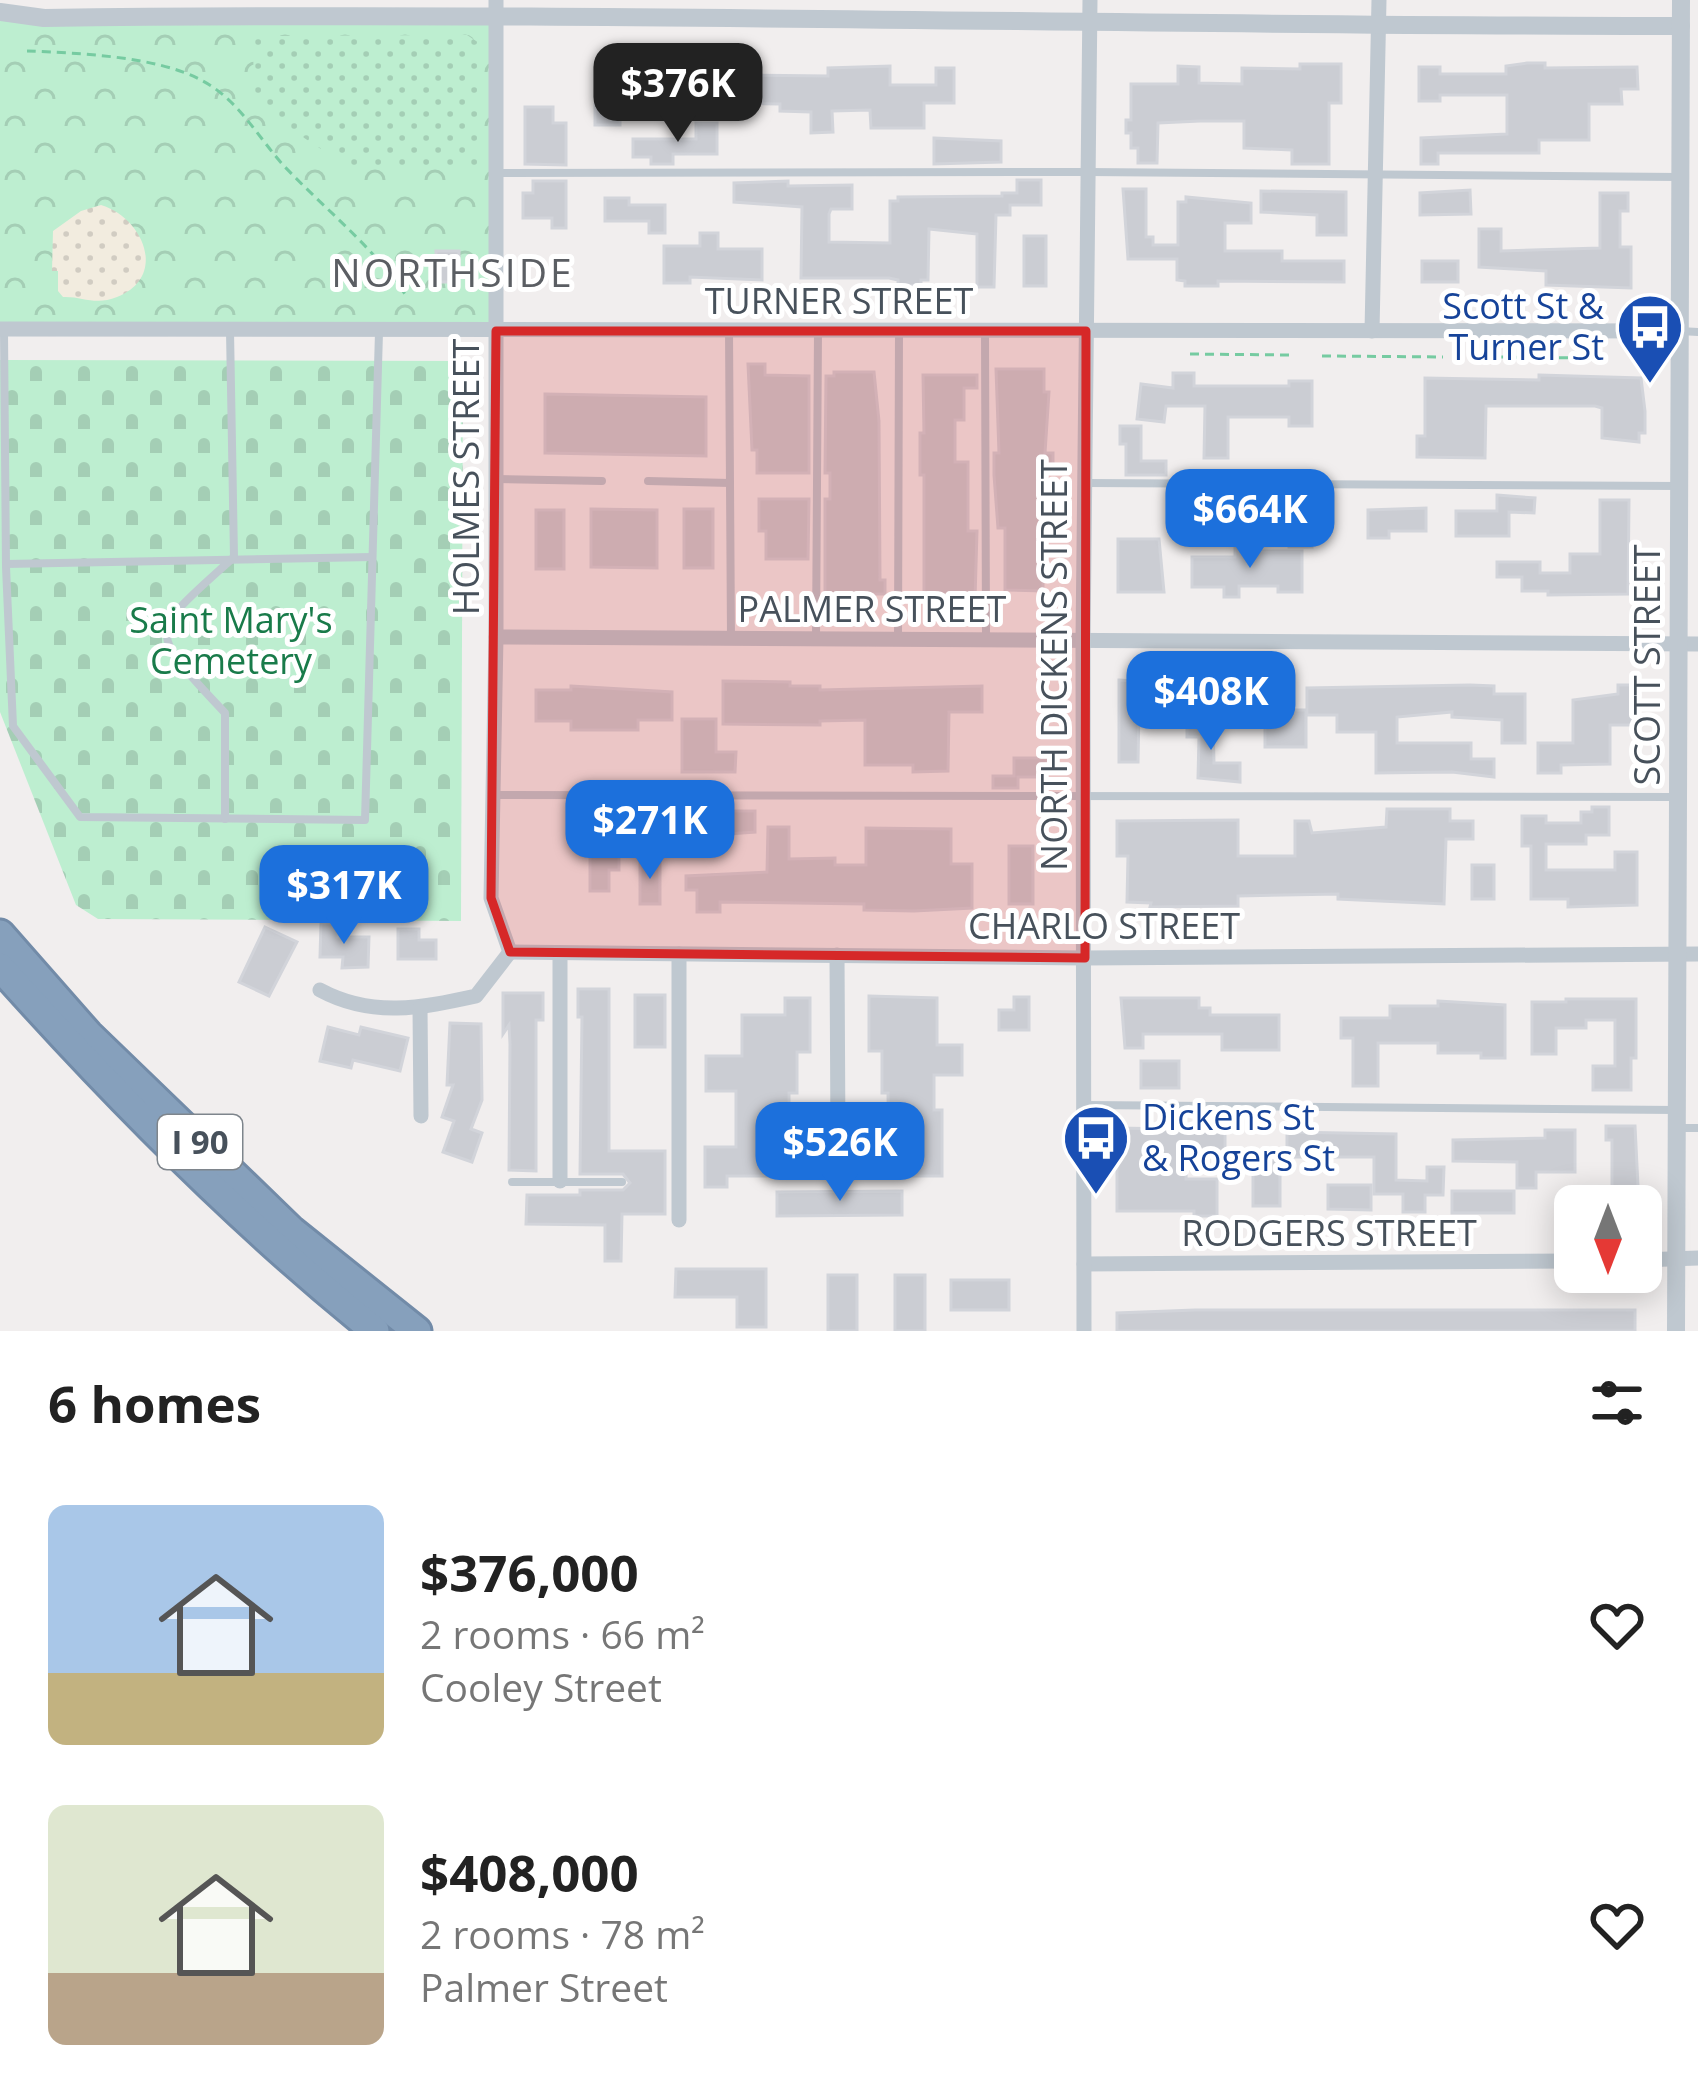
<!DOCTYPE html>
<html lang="en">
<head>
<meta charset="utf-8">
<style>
	:root { --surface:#fff; --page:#f6f6f6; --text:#222; --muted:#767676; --accent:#1c70dc }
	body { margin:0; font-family:"Open Sans",sans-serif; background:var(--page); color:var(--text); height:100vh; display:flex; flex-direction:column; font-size:45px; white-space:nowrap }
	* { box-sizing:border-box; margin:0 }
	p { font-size:39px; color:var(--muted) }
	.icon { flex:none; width:66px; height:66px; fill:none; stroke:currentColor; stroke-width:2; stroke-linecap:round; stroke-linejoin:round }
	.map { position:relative; height:1331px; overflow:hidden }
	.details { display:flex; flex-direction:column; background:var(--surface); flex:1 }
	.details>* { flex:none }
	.needle { width:78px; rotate:180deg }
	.fabs { position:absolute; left:1554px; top:1185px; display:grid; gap:24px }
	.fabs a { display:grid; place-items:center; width:108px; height:108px; border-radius:18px; background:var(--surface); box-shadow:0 6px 30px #0003; font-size:60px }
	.price { position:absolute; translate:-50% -102px; padding:0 27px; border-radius:24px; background:var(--accent); color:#fff; font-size:39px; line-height:78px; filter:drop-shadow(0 3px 6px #0008) }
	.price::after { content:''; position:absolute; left:50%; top:72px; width:36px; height:27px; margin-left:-18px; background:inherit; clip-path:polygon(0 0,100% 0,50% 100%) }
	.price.active { background:#222; color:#fff }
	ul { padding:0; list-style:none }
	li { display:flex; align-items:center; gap:36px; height:300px; padding:0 48px }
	li span { display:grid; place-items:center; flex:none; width:336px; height:240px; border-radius:18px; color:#555 }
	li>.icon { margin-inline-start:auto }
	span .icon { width:144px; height:144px; fill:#fffc; stroke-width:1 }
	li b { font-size:51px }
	h2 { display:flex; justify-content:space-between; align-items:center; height:144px; padding:0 48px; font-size:51px }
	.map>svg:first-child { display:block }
</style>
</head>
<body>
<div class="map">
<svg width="1698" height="1331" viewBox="0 0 1698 1331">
	<defs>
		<pattern id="forest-crowns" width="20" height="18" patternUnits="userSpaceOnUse" patternTransform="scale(3)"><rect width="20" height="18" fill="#bdeed0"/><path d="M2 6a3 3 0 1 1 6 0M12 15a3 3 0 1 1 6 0" fill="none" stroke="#a4ceb5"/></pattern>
		<pattern id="sand-dots" width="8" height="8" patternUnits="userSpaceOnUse" patternTransform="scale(3)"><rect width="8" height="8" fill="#f2ecdf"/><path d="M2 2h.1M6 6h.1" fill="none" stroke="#d1ccc2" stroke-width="1.8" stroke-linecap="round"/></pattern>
		<pattern id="cemetery-stones" width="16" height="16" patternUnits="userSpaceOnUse" patternTransform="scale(3)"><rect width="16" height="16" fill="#bdeed0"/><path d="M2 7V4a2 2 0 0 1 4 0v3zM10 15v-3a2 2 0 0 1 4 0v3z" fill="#a4ceb5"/></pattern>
		<pattern id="garden-dots" width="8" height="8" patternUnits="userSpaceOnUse" patternTransform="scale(3)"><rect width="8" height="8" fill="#bdeed0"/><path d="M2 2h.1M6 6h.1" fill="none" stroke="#a4ceb5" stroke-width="1.8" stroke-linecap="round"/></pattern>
	</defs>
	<rect width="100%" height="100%" fill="#f1eeee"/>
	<polygon fill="url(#forest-crowns)" points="0,13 496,17 496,331 0,329"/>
	<path fill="url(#sand-dots)" d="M101,205C144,218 168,277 117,297C95,306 82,296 63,297L58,291V271H52L53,231L81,211Z"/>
	<polygon fill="url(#cemetery-stones)" points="0,360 463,361 461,921 98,919 76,905 0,712"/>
	<polygon fill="url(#garden-dots)" points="467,35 479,43 479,168 350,168 254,105 253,36"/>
	<g fill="#cbcdd3" stroke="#d2d4da" stroke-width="3">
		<polygon points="724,60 751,60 751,75 828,76 828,68 890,66 890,85 936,85 936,68 954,68 954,103 924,103 924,128 871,128 870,110 832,111 833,132 811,133 811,112 780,111 780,104 724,103 724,95 692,95 692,109 667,109 667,104 620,104 620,125 595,125 595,104 603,104 603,63 621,63 621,71 645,71 645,77 696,77 696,63 724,63"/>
		<polygon points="1527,63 1545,63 1545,68 1637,67 1638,89 1621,89 1622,104 1589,104 1589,140 1539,140 1539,153 1438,153 1438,164 1421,164 1421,138 1507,134 1507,95 1440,95 1440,101 1419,101 1419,67 1440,67 1440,74 1506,74 1506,66"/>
		<polygon points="1300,64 1341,64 1341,103 1329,103 1329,164 1292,164 1292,150 1244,148 1244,121 1200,121 1158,123 1157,163 1138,163 1138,148 1131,148 1131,133 1126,133 1126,120 1131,120 1131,84 1178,84 1178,66 1199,67 1199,83 1242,84 1242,68 1300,69"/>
		<polygon points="525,107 553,107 553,123 566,123 566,165 525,164"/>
		<polygon points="696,123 717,123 717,154 673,154 673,164 651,164 651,157 633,157 633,139 696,139"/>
		<polygon points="934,138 1001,141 1001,162 934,164"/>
		<polygon points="1017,180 1041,180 1041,205 1010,205 1010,215 996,215 994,287 977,287 977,234 929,229 928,280 921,280 921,286 898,285 898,280 889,278 801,278 802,207 734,202 734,183 788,181 788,186 852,185 852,209 831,209 829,214 829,242 890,243 890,201 898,201 898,197 1002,196 1002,193 1017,193"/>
		<polygon points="533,181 566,181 566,228 552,228 552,218 523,218 523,193 533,193"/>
		<polygon points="1123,189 1146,189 1146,237 1153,237 1153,245 1178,245 1178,202 1186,202 1186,197 1251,203 1251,223 1225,223 1225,251 1282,251 1282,261 1344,261 1344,282 1218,281 1218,286 1185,286 1185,281 1177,280 1177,259 1128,259"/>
		<polygon points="1470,190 1471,214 1420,215 1420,193"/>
		<polygon points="1261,191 1346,192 1346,235 1317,235 1317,215 1261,212"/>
		<polygon points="1600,193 1628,193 1628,211 1620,211 1620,247 1631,247 1631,288 1546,285 1546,271 1479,267 1479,229 1501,229 1501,251 1600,248"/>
		<polygon points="605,198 629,198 629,205 665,205 665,233 649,233 649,221 605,221"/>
		<polygon points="700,233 718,233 718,249 762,249 762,280 690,277 690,283 664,283 664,246 700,246"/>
		<rect x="1024" y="236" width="22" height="50"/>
		<rect x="436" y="251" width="23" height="31"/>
		<rect x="1422" y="261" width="36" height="21"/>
		<polygon points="748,364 765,364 765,375 809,376 809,473 757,473 757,450 752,450"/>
		<polygon points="996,369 1044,369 1044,392 1049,392 1045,453 1053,453 1053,467 1043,467 1043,591 1005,590 1005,528 998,528 994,475 994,453 999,453"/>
		<polygon points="834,372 874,372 879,421 880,580 885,580 885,594 825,594 825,499 830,499 830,473 825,473 826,376 834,376"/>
		<polygon points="1173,373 1194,373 1194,386 1289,386 1289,381 1312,381 1312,426 1289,426 1289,417 1228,417 1228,458 1204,458 1205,406 1166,406 1164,422 1137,419 1141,384 1173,388"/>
		<polygon points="923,375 977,375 977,388 964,388 964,420 955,420 955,462 968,462 968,531 977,531 975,599 924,597 924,475 920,475 920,433 924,433"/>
		<polygon points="1539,375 1641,378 1645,411 1645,433 1639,433 1639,442 1602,438 1602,408 1595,406 1486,406 1485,458 1417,457 1417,436 1425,436 1425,378 1539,380"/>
		<polygon points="545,394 706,397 706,456 545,453"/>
		<polygon points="1120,426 1141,426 1141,461 1166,461 1166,475 1126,475 1126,444 1120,444"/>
		<polygon points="1497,495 1535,498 1534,513 1509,512 1509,536 1456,536 1456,511 1497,511"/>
		<polygon points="759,499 809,499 808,559 766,559 766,531 759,531"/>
		<polygon points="1600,500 1629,500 1628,594 1548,595 1548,591 1522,591 1522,577 1497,577 1497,562 1540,562 1540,573 1570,573 1570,554 1600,554"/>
		<rect x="1289" y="508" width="23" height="39"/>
		<polygon points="1426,508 1426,531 1389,531 1389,538 1368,538 1368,510"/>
		<polygon points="591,509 657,510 657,568 591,567"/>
		<rect x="684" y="509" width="29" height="59"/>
		<rect x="536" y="510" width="28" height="59"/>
		<polygon points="1118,539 1159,539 1164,592 1118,592"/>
		<polygon points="1235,546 1260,546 1260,551 1302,551 1302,592 1278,592 1278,586 1239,586 1239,597 1224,597 1224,587 1192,587 1192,557 1235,557"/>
		<rect x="1220" y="679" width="22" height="35"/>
		<polygon points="1119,680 1183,684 1183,712 1139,711 1138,762 1119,762"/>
		<polygon points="723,681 790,682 790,686 820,686 820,690 982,686 982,712 949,712 948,771 913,772 913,765 865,765 865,720 820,721 820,725 723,724"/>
		<polygon points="1470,685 1494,686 1494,694 1525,694 1525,743 1502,743 1502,720 1452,717 1452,712 1397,717 1397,743 1471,743 1471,759 1494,759 1494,777 1452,772 1376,773 1376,732 1337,732 1337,715 1307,715 1307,688"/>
		<polygon points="1618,685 1635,685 1635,725 1610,725 1610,764 1561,765 1561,773 1538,773 1538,743 1573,743 1573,700 1618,694"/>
		<polygon points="571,686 672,692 672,720 638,720 638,730 571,730 571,721 536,721 536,690 571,690"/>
		<rect x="1265" y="710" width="41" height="37"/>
		<polygon points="682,719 716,719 716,752 736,752 735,772 682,772"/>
		<polygon points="1187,719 1213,719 1214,763 1240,763 1240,782 1198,778 1199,737 1187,737"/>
		<polygon points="1014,758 1047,758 1047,777 1018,777 1018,788 993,788 993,776 1014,776"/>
		<polygon points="1592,807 1609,807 1609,835 1586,835 1586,844 1546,844 1546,870 1615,870 1615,852 1637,852 1637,905 1568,907 1568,899 1531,899 1531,846 1522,846 1522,816 1546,816 1546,823 1581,823 1581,812 1592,812"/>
		<polygon points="1387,809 1450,809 1450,821 1473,821 1473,839 1446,839 1444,904 1338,899 1338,894 1238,896 1238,906 1150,907 1151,903 1127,902 1128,856 1117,856 1117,821 1238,820 1238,856 1295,856 1295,821 1309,821 1312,833 1386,827"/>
		<polygon points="700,811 755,811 755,832 700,836"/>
		<polygon points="768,827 789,827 789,859 835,858 835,865 866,865 866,828 951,829 951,864 972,864 972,908 914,911 864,910 864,904 720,902 720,912 697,912 697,890 686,890 686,876 767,872"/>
		<rect x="1009" y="846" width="24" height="58"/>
		<polygon points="590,848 619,848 619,870 609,870 609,891 590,891"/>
		<rect x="640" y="860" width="20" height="44"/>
		<rect x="1472" y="865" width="22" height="34"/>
		<polygon points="321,923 339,923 338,937 369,937 368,967 342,968 343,957 320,957"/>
		<polygon points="265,927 297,942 269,996 239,982"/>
		<polygon points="398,929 419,929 419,940 436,940 436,959 398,959"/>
		<polygon points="578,989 609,989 609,1151 665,1151 665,1214 622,1214 621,1261 605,1261 605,1225 526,1224 527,1195 580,1195 580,1190 623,1190 630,1183 623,1174 580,1174 582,1017 578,1017"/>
		<polygon points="503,993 543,993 543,1020 536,1020 536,1171 509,1170 510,1044 509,1025 503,1034"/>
		<rect x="635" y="995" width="30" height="52"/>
		<polygon points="869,996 937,998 937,1045 962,1045 962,1075 934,1075 934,1110 942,1110 942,1176 889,1176 888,1093 882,1093 882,1051 869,1051"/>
		<polygon points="1014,997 1029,997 1029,1030 999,1030 999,1010 1014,1010"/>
		<polygon points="785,998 810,998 810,1052 797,1052 797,1093 789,1093 789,1176 727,1176 727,1187 705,1187 705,1147 736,1147 736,1091 706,1091 706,1056 742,1056 742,1015 785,1015"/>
		<polygon points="1121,998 1199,998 1199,1008 1210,1008 1210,1015 1279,1015 1279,1050 1222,1050 1222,1034 1143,1034 1143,1048 1125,1048"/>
		<polygon points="1566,999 1636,999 1636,1058 1631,1058 1631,1090 1593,1090 1593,1066 1615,1066 1615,1020 1586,1020 1586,1028 1556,1028 1556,1054 1532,1054 1532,1002 1566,1002"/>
		<polygon points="1438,1001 1505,1005 1505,1058 1481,1058 1481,1053 1438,1053 1438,1043 1378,1043 1378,1086 1353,1086 1353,1038 1341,1038 1341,1018 1390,1018 1390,1006 1438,1006"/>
		<polygon points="450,1023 481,1024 482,1100 471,1129 482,1133 472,1162 443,1152 454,1121 442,1117 453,1085 447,1085"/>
		<polygon points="328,1027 359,1035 361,1027 408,1038 400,1071 353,1060 351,1068 320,1061"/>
		<rect x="1141" y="1061" width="38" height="27"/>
		<polygon points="1606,1126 1635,1126 1639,1206 1612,1206 1612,1140 1606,1140"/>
		<polygon points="1117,1128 1225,1130 1225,1151 1187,1151 1186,1179 1217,1179 1217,1216 1194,1216 1194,1211 1117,1211"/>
		<polygon points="1545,1130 1575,1130 1575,1172 1536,1172 1536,1188 1517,1188 1517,1162 1453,1161 1453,1140 1545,1138"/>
		<polygon points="1287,1132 1396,1134 1396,1180 1427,1181 1427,1167 1444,1167 1443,1195 1425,1195 1425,1212 1403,1212 1403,1194 1374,1194 1374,1157 1287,1157"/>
		<rect x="1253" y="1160" width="27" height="46"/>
		<polygon points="1328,1185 1371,1185 1371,1210 1328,1209"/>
		<polygon points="902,1191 902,1215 777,1216 777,1192"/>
		<rect x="1452" y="1191" width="62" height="22"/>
		<polygon points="676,1269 766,1269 766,1327 737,1327 737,1297 675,1297"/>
		<rect x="828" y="1275" width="29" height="56"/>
		<rect x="895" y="1275" width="30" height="56"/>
		<rect x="951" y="1280" width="58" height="30"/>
		<polygon points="1195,1310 1635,1310 1635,1331 1117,1331 1117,1313"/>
	</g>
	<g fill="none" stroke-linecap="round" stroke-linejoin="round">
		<g stroke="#728ba8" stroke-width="33">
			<g id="motorway">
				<polyline points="0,934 88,1034 292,1231 417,1331"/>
				<path d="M0,967C116,1097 239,1222 375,1331"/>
			</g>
		</g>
		<g stroke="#76cba1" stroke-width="3" stroke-dasharray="9 6" stroke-linecap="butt">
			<path d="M27,51C77,53 156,56 201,80C238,99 257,136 284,166C327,211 368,242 405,294"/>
			<polyline points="1190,354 1291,355"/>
			<polyline points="1322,356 1443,357"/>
			<polyline points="1499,357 1594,358"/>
		</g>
		<g stroke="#bfc8d0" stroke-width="8">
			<polyline points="496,173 1088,172 1679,177"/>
			<polyline points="729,331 731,637"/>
			<polyline points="985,331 986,638"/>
			<polyline points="1680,331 1698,332"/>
			<polyline points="4,332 6,567 13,726 80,817 365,820 379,332"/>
			<polyline points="496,479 602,481"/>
			<polyline points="648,481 730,483"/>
			<polyline points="1088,483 1679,486"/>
			<polyline points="6,564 372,557"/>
			<polyline points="816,637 818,331"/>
			<polyline points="898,638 899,331"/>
			<polyline points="493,795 1678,797"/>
			<path d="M225,819V713C145,627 147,636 234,557L230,331"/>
			<polyline points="1085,1105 1676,1110"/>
			<polyline points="1677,1128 1698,1128"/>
			<polyline points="512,1182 622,1182"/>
		</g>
		<g stroke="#bfc8d0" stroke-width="15">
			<polyline points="496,0 496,637 491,898 510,952"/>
			<polyline points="0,329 1678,331"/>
			<polyline points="1372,331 1379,0"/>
			<polyline points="496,637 1698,644"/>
			<polyline points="510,952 1085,958 1698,954"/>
			<polyline points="679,954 679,1220"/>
			<polyline points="837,955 838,1139"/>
			<path d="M320,990C372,1018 421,1008 476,996L510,952"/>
			<polyline points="420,1008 421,1116"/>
			<polyline points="560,1181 560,953"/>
			<polyline points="1641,1260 1698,1258"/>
			<polyline points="1084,1264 1575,1261"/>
			<polyline points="1084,1331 1083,640 1090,0"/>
		</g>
		<g stroke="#bfc8d0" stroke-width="18">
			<path d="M0,12L44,18C590,11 1135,26 1681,26"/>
			<polyline points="1676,1331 1681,0"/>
		</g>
		<use href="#motorway" stroke="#86a0bc" stroke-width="27"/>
	</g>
	<path fill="#d62828" fill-opacity="0.2" stroke="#d62828" stroke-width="9" stroke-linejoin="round" d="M496,331H1086L1085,958L510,952L491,898Z"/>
	<defs>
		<g id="bus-pin" transform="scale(3.45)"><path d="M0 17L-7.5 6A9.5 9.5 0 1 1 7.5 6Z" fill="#1a4fb4" stroke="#fff"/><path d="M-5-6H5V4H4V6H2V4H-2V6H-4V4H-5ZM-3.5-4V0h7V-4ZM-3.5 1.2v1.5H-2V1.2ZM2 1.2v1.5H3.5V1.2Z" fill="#fff"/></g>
	</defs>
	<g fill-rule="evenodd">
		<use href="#bus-pin" x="1650" y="327"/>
		<use href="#bus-pin" x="1096" y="1138"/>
	</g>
	<g text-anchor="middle" stroke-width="10" stroke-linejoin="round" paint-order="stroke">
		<rect fill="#fff" stroke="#7e858c" stroke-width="3" x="158" y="1115" width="84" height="54" rx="9"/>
		<g font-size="33" font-weight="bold" fill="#47515b">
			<text x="200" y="1154">I 90</text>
		</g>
		<g font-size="36" fill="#47515b" stroke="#fff">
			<text x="839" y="314">TURNER STREET</text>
			<text transform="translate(466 477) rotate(-90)" y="13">HOLMES STREET</text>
			<text x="872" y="622">PALMER STREET</text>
			<text transform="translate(1054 665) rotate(-90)" y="13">NORTH DICKENS STREET</text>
			<text transform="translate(1647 665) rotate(-90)" y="13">SCOTT STREET</text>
			<text x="1104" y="939">CHARLO STREET</text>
			<text x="1329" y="1246">RODGERS STREET</text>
		</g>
		<g font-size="36" fill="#164399" stroke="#fff" text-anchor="end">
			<text x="1604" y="319">Scott St &amp;<tspan x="1604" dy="41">Turner St</tspan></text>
			<text x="1142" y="1130" text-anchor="start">Dickens St<tspan x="1142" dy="41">&amp; Rogers St</tspan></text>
		</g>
		<g font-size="36" fill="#197b4a" stroke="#fff">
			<text x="231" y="633">Saint Mary's<tspan x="231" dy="41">Cemetery</tspan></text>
		</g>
		<g font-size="39" letter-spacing="3" fill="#5b5e63" stroke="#fff">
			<text x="453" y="287">NORTHSIDE</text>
		</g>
	</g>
</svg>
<div class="fabs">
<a><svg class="needle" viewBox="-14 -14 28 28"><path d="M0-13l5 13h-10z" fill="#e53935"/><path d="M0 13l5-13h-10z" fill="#767676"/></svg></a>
</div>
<b class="price active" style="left:678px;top:145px">$376K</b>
<b class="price" style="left:1250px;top:571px">$664K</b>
<b class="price" style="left:1211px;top:753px">$408K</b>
<b class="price" style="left:650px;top:882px">$271K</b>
<b class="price" style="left:344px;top:947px">$317K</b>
<b class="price" style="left:840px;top:1204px">$526K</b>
</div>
<section class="details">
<h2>6 homes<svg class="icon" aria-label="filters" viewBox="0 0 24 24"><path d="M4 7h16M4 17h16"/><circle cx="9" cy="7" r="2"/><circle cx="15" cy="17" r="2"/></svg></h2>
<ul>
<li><span style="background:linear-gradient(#a9c7e8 70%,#c2b280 0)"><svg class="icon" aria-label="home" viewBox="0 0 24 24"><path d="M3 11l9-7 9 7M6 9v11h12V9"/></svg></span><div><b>$376,000</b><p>2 rooms · 66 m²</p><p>Cooley Street</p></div><svg class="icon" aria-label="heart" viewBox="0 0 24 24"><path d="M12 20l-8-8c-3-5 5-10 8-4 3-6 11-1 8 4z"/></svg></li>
<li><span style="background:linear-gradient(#dfe7d0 70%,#b9a48a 0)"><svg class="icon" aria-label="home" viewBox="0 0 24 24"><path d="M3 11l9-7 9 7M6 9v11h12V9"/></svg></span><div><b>$408,000</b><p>2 rooms · 78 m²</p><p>Palmer Street</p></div><svg class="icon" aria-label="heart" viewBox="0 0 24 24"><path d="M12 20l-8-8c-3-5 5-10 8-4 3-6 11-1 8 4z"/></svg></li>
</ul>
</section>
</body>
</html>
